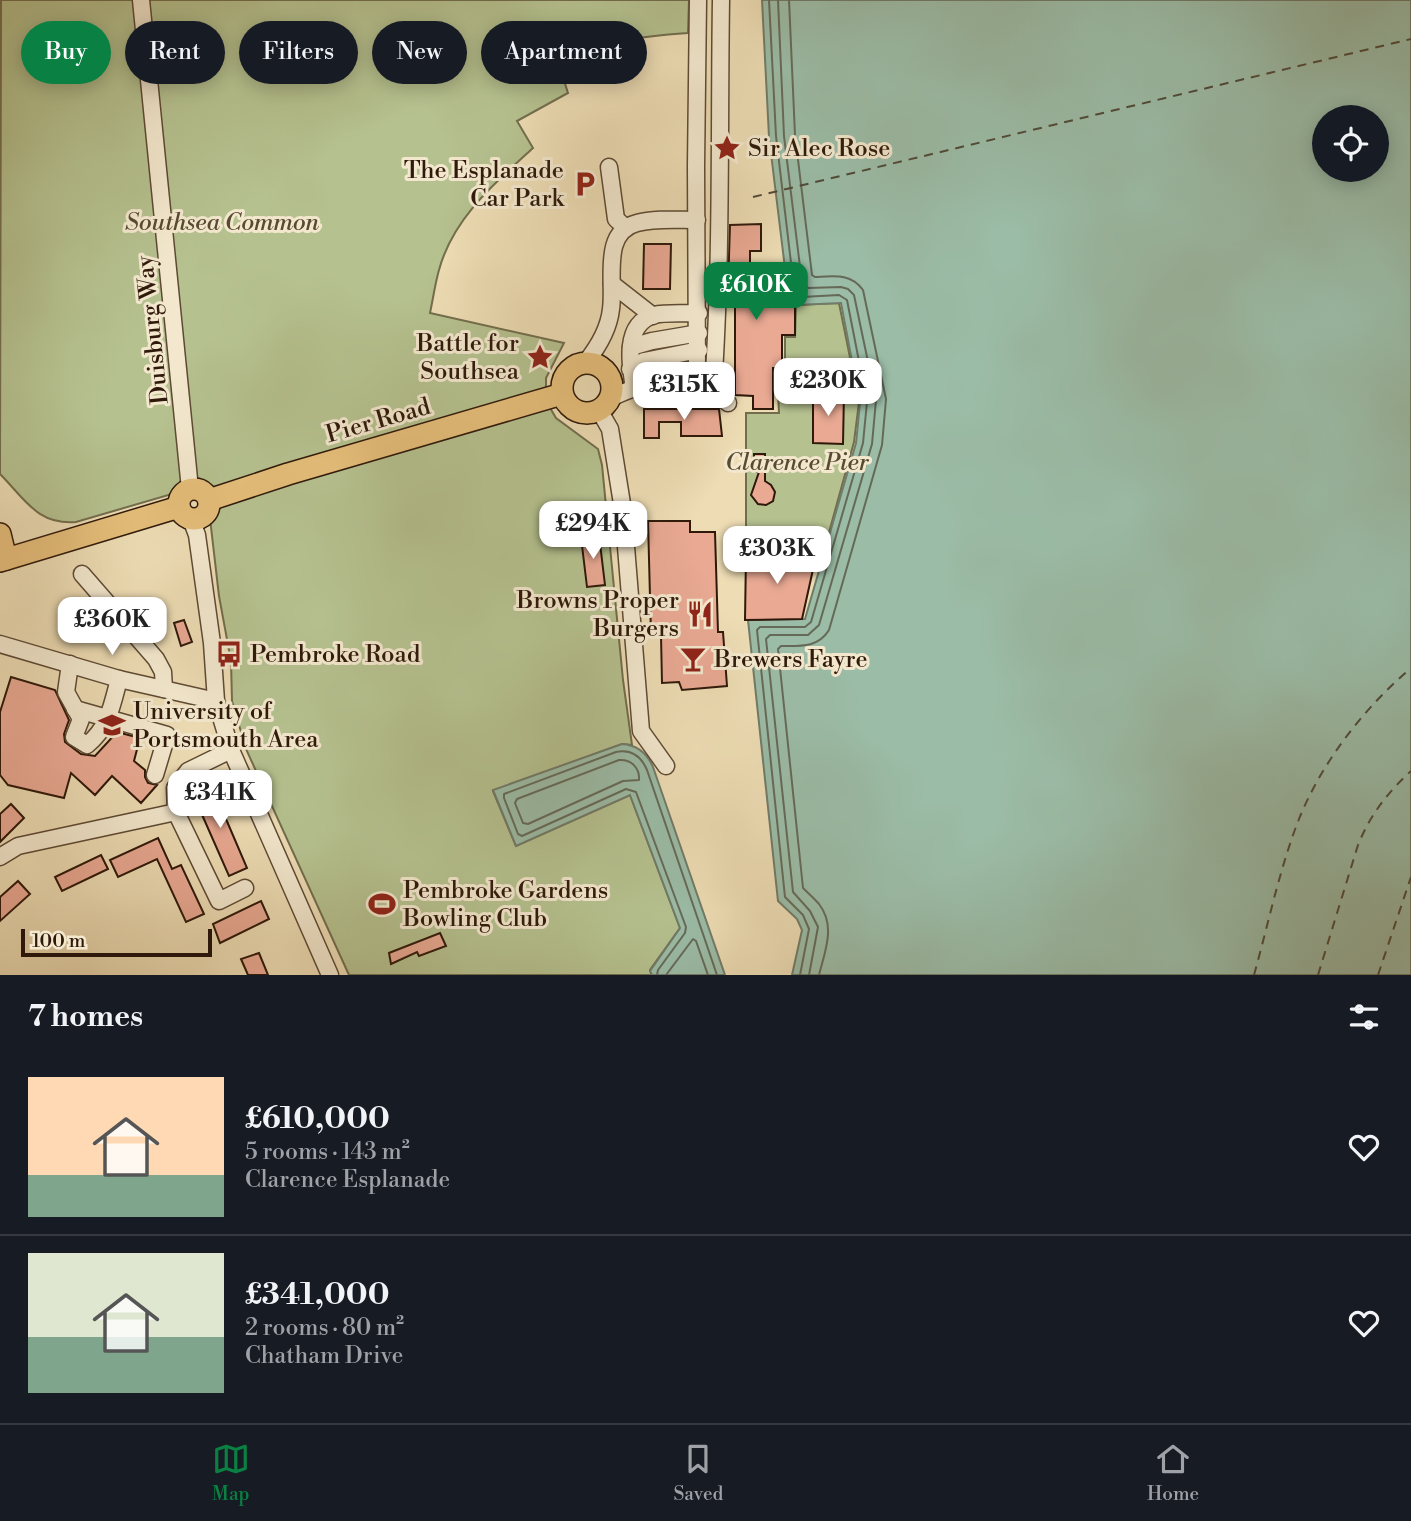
<!DOCTYPE html>
<html lang="en">
<head>
<meta charset="utf-8">
<style>
	:root { --surface:#171b24; --page:#242831; --text:#f1f3f6; --muted:#9ea1a6; --line:#363941; --accent:#0b8043 }
	body { margin:0; font-family:"Libre Bodoni",serif; background:var(--page); color:var(--text); height:100vh; display:flex; flex-direction:column; font-size:26px; white-space:nowrap }
	* { box-sizing:border-box; margin:0 }
	p { font-size:23px; color:var(--muted) }
	.icon { flex:none; width:38px; height:38px; fill:none; stroke:currentColor; stroke-width:2; stroke-linecap:round; stroke-linejoin:round }
	.map { position:relative; height:975px; overflow:hidden }
	.panel { display:flex; flex-direction:column; background:var(--surface); flex:1 }
	.panel>* { flex:none }
	.banner { position:absolute; left:21px; top:21px; width:700px; height:63px; display:flex; gap:14px }
	.buttons { position:absolute; left:1312px; top:105px; display:grid; gap:14px }
	.buttons a { display:grid; place-items:center; width:77px; height:77px; border-radius:50%; background:var(--surface); box-shadow:0 4px 18px #0003; font-size:35px }
	.scale { position:absolute; left:21px; bottom:18px; width:191px; box-sizing:border-box; padding-left:7px; border:4px solid #2f190a; border-top:0; font-size:19px; line-height:24px; white-space:nowrap; color:#2f190a; -webkit-text-stroke:5px #f3e8ce; paint-order:stroke }
	.price { position:absolute; translate:-50% -60px; padding:0 16px; border-radius:14px; background:#fff; color:#222; font-size:23px; line-height:46px; filter:drop-shadow(0 2px 4px #0008) }
	.price::after { content:''; position:absolute; left:50%; top:42px; width:21px; height:16px; margin-left:-10px; background:inherit; clip-path:polygon(0 0,100% 0,50% 100%) }
	.price.current { background:var(--accent); color:#fff }
	ul { padding:0; list-style:none }
	li { display:flex; align-items:center; gap:21px; height:175px; padding:0 28px }
	li+li { border-top:2px solid var(--line) }
	li span { display:grid; place-items:center; flex:none; width:196px; height:140px; border-radius:0px; color:#555 }
	li>.icon { margin-inline-start:auto }
	span .icon { width:84px; height:84px; fill:#fffc; stroke-width:1 }
	li b { font-size:30px }
	h2 { display:flex; justify-content:space-between; align-items:center; height:84px; padding:0 28px; font-size:30px }
	.chip { padding:0 24px; border-radius:32px; background:var(--surface); box-shadow:0 4px 18px #0003; font-size:24px; line-height:63px }
	.chip.current { background:var(--accent); color:#fff }
	.tabs { display:flex; justify-content:space-around; align-items:center; height:98px; border-top:2px solid var(--line); background:var(--surface); font-size:19px; color:var(--muted) }
	.tabs a { display:grid; justify-items:center; gap:4px }
	.tabs .current { color:var(--accent) }
	.map>svg:first-child { display:block }
</style>
</head>
<body>
<div class="map">
<svg width="1411" height="975" viewBox="0 0 1411 975">
	<rect width="100%" height="100%" fill="#eddcb4"/>
	<filter id="stains"><feTurbulence type="fractalNoise" baseFrequency=".00286" numOctaves="4"/><feColorMatrix values="0 0 0 0 .2 0 0 0 0 .09 0 0 0 0 .02 0 0 0 .5 -.17"/></filter>
	<radialGradient id="worn" r=".72"><stop offset=".6" stop-color="#630" stop-opacity="0"/><stop offset="1" stop-color="#630" stop-opacity=".3"/></radialGradient>
	<g fill="#b5c18f" stroke="#726d4c" stroke-width="2">
		<path d="M1,0H689L688,33C642,36 599,41 559,65L568,93L517,121L533,148C495,183 453,218 439,270C435,284 433,299 430,313L564,343L546,378V401L556,418L598,449L602,465L623,680L632,745L622,744L493,791L516,846L630,795L680,928L650,970L652,975H349L246,749L232,701L231,661L219,596L206,484L76,522C37,525 25,499 0,474Z"/>
		<polygon points="839,303 859,402 854,442 823,554 746,553 746,413 779,413 777,371 785,369 785,337 795,337 796,305"/>
	</g>
	<g fill="#9bbca7" stroke="#707b68" stroke-width="2" fill-rule="evenodd">
		<path d="M762,0H1411V975H792L802,930L797,919L778,901L748,620L805,619L856,443L860,403L841,303L796,305L793,297L788,293L769,137ZM1325,117H1377V170H1325Z"/>
		<path d="M622,744C638,745 647,753 653,767L725,975H652L650,971L680,928L630,795L516,846L493,790Z"/>
	</g>
	<g fill="none" stroke-linecap="round" stroke-linejoin="round">
		<g stroke="#656a58" stroke-width="2">
			<polyline points="769,0 776,136 794,288 802,297 839,295 847,300 867,402 863,443 811,622 805,627 760,627 757,630 785,897 803,915 809,929 800,975"/>
			<polyline points="778,0 784,136 802,283 808,288 841,287 848,289 854,295 876,400 872,444 819,625 808,635 770,635 766,639 793,892 810,911 818,927 809,975"/>
			<path d="M789,0L795,135L812,275L815,277C834,276 851,273 863,290L886,399L882,445L829,630C818,648 800,646 781,646L778,649L803,888C808,893 814,898 819,904C836,926 825,951 819,975"/>
			<path d="M619,760C631,759 640,768 639,780L623,781L528,824L523,823L515,803L517,799Z"/>
			<path d="M657,975L658,970L685,933L686,927L636,792L626,789L522,836L518,834L504,798V794L616,752C631,749 641,756 647,770L717,975"/>
			<polyline points="666,975 693,939 696,941 708,975"/>
		</g>
		<g stroke="#4f4a39" stroke-width="2" stroke-dasharray="9 7" stroke-linecap="butt">
			<polyline points="753,197 1411,39"/>
			<path d="M1254,975C1268,925 1280,867 1299,819C1322,762 1364,708 1411,668"/>
			<path d="M1318,975L1358,845C1370,815 1388,792 1411,771"/>
			<polyline points="1378,975 1411,877"/>
		</g>
	</g>
	<g fill="#e9a993" stroke="#2f190a" stroke-width="2">
		<polygon points="761,224 761,251 750,251 750,297 795,297 795,335 782,335 782,368 773,368 773,409 753,409 753,396 735,395 735,288 728,288 730,225"/>
		<polygon points="644,244 671,244 670,289 643,289"/>
		<polygon points="844,392 843,444 813,443 813,393"/>
		<polygon points="644,409 719,409 722,436 681,436 681,422 659,422 659,438 644,438"/>
		<polygon points="754,454 765,454 765,481 771,485 775,492 773,501 766,505 758,504 751,495 759,472 754,472"/>
		<polygon points="648,521 690,521 690,532 715,532 718,632 723,632 727,686 682,690 679,682 662,683 661,636 651,635"/>
		<polygon points="599,535 605,585 587,587 581,537"/>
		<polygon points="746,555 816,556 802,619 745,620"/>
		<polygon points="184,620 192,642 181,646 174,623"/>
		<polygon points="11,677 55,690 69,720 64,734 65,742 81,754 95,756 117,732 140,738 134,761 145,770 145,777 148,783 157,785 141,803 112,776 95,795 71,773 64,798 8,785 0,775 0,712"/>
		<polygon points="211,784 247,868 229,876 192,792"/>
		<polygon points="11,804 24,818 0,842 0,814"/>
		<polygon points="158,838 172,869 181,865 204,914 186,922 157,859 118,877 110,860"/>
		<polygon points="101,855 108,869 62,891 55,877"/>
		<polygon points="18,881 30,894 0,921 0,897"/>
		<polygon points="261,901 269,919 220,943 213,924"/>
		<polygon points="440,933 446,946 419,956 417,952 391,964 389,953"/>
		<polygon points="259,953 268,975 248,975 241,959"/>
	</g>
	<g fill="none" stroke-linecap="round" stroke-linejoin="round">
		<g stroke="#5e4a34" stroke-width="19">
			<g id="minor">
				<polyline points="141,0 190,489"/>
				<path d="M721,0C719,129 722,259 713,388L728,403"/>
				<polyline points="609,167 616,219 626,228"/>
				<polyline points="612,284 653,316"/>
				<polyline points="631,347 652,341 699,333"/>
				<path d="M586,362C598,347 609,328 611,309C615,281 601,232 637,223C655,218 678,220 697,220"/>
				<polyline points="630,369 644,361 699,350"/>
				<path d="M634,388C630,365 623,324 654,315C667,312 685,314 699,313"/>
				<path d="M610,398C618,395 627,390 636,388C656,383 684,394 697,374L696,166L698,0"/>
				<polyline points="599,410 610,429 623,510 641,731 666,766"/>
				<polyline points="191,519 197,535 212,643 216,701 231,750 330,975"/>
				<polyline points="82,574 156,659 163,672 164,689"/>
				<polyline points="0,644 119,679 216,701"/>
				<path d="M70,664L66,692L81,719L74,737L87,745C109,727 112,705 119,679"/>
				<polyline points="75,709 167,735 155,775"/>
				<polyline points="231,750 188,771 175,788 176,812 219,901 245,888"/>
				<polyline points="0,857 18,846 176,812"/>
			</g>
		</g>
		<g stroke="#2f190a" stroke-width="24">
			<g id="major">
				<circle cx="587" cy="388" r="25"/>
				<circle cx="194" cy="504" r="15"/>
				<polyline points="209,500 288,474 562,394"/>
				<polyline points="0,534 6,559"/>
				<polyline points="0,561 179,507"/>
			</g>
		</g>
		<use href="#minor" stroke="#f3e8ce" stroke-width="16"/>
		<use href="#major" stroke="#e6be7a" stroke-width="21"/>
	</g>
	<defs>
		<g id="sight-bare" transform="scale(2.1)"><path d="M0-6L1.8-2.2L6-1.7L2.9 1.2L3.7 5.4L0 3.3L-3.7 5.4L-2.9 1.2L-6-1.7L-1.8-2.2Z" fill="#8f2418" stroke="#f3e8ce" stroke-width="2.5" paint-order="stroke"/></g>
		<g id="parking-bare" transform="scale(2.1)"><path d="M-3.5-5.5H1a3.5 3.5 0 0 1 0 7H-1V5.5H-3.5ZM-1-3.4V-.6H.8a1.4 1.4 0 0 0 0-2.8Z" fill="#8f2418" stroke="#f3e8ce" stroke-width="2.5" paint-order="stroke"/></g>
		<g id="restaurant-bare" transform="scale(2.1)"><path d="M-5-6h1v4h1v-4h1v4h1v-4h1v5L-1.5 .5V6h-2V.5L-5-1ZM5-6V6H3V1.5H1.5Q1.5-4 5-6Z" fill="#8f2418" stroke="#f3e8ce" stroke-width="2.5" paint-order="stroke"/></g>
		<g id="bus-bare" transform="scale(2.1)"><path d="M-5-6H5V4H4V6H2V4H-2V6H-4V4H-5ZM-3.5-4V0h7V-4ZM-3.5 1.2v1.5H-2V1.2ZM2 1.2v1.5H3.5V1.2Z" fill="#8f2418" stroke="#f3e8ce" stroke-width="2.5" paint-order="stroke"/></g>
		<g id="bar-bare" transform="scale(2.1)"><path d="M-6-5H6L.8 .8V4.5H3.5V6h-7V4.5H-.8V.8Z" fill="#8f2418" stroke="#f3e8ce" stroke-width="2.5" paint-order="stroke"/></g>
		<g id="university-bare" transform="scale(2.1)"><path d="M0-5L7-2L0 1L-7-2ZM-4 1L0 2.5L4 1V4Q0 6-4 4Z" fill="#8f2418" stroke="#f3e8ce" stroke-width="2.5" paint-order="stroke"/></g>
		<g id="stadium-bare" transform="scale(2.1)"><path d="M0-5a6.5 5 0 1 0 0 10a6.5 5 0 1 0 0-10ZM-3.5-1.8h7v3.6h-7Z" fill="#8f2418" stroke="#f3e8ce" stroke-width="2.5" paint-order="stroke"/></g>
	</defs>
	<g fill-rule="evenodd">
		<use href="#sight-bare" x="727" y="148"/>
		<use href="#parking-bare" x="585" y="184"/>
		<use href="#sight-bare" x="540" y="357"/>
		<use href="#restaurant-bare" x="700" y="614"/>
		<use href="#bus-bare" x="229" y="654"/>
		<use href="#bar-bare" x="693" y="659"/>
		<use href="#university-bare" x="112" y="725"/>
		<use href="#stadium-bare" x="382" y="904"/>
	</g>
	<g text-anchor="middle" stroke-width="6" stroke-linejoin="round" paint-order="stroke">
		<g font-size="24" fill="#2f190a" stroke="#f3e8ce" text-anchor="start">
			<text x="748" y="156">Sir Alec Rose</text>
			<text x="564" y="178" text-anchor="end">The Esplanade<tspan x="564" dy="28">Car Park</tspan></text>
			<text x="519" y="351" text-anchor="end">Battle for<tspan x="519" dy="28">Southsea</tspan></text>
			<text x="679" y="608" text-anchor="end">Browns Proper<tspan x="679" dy="28">Burgers</tspan></text>
			<text x="250" y="662">Pembroke Road</text>
			<text x="714" y="667">Brewers Fayre</text>
			<text x="133" y="719">University of<tspan x="133" dy="28">Portsmouth Area</tspan></text>
			<text x="403" y="898">Pembroke Gardens<tspan x="403" dy="28">Bowling Club</tspan></text>
		</g>
		<g font-size="24" font-style="italic" fill="#574b32" stroke="#f3e8ce">
			<text x="222" y="230">Southsea Common</text>
			<text x="797" y="470">Clarence Pier</text>
		</g>
		<g font-size="24" fill="#2f190a" stroke="#f3e8ce">
			<text transform="translate(152 330) rotate(-96)" y="8">Duisburg Way</text>
			<text transform="translate(378 420) rotate(-16)" y="8">Pier Road</text>
		</g>
	</g>
	<rect width="100%" height="100%" filter="url(#stains)"/>
	<rect width="100%" height="100%" fill="url(#worn)"/>
</svg>
<div class="buttons">
<a><svg class="icon" aria-label="locate" viewBox="0 0 24 24"><circle cx="12" cy="12" r="6"/><path d="M12 2v4M12 18v4M2 12h4M18 12h4"/></svg></a>
</div>
<div class="scale">100 m</div>
<b class="price current" style="left:756px;top:322px">£610K</b>
<b class="price" style="left:828px;top:418px">£230K</b>
<b class="price" style="left:684px;top:422px">£315K</b>
<b class="price" style="left:593px;top:561px">£294K</b>
<b class="price" style="left:777px;top:586px">£303K</b>
<b class="price" style="left:112px;top:657px">£360K</b>
<b class="price" style="left:220px;top:830px">£341K</b>
<div class="banner">
<a class="chip current">Buy</a>
<a class="chip">Rent</a>
<a class="chip">Filters</a>
<a class="chip">New</a>
<a class="chip">Apartment</a>
</div>
</div>
<section class="panel">
<h2>7 homes<svg class="icon" aria-label="filters" viewBox="0 0 24 24"><path d="M4 7h16M4 17h16"/><circle cx="9" cy="7" r="2"/><circle cx="15" cy="17" r="2"/></svg></h2>
<ul>
<li><span style="background:linear-gradient(#ffd9b3 70%,#7fa58c 0)"><svg class="icon" aria-label="home" viewBox="0 0 24 24"><path d="M3 11l9-7 9 7M6 9v11h12V9"/></svg></span><div><b>£610,000</b><p>5 rooms · 143 m²</p><p>Clarence Esplanade</p></div><svg class="icon" aria-label="heart" viewBox="0 0 24 24"><path d="M12 20l-8-8c-3-5 5-10 8-4 3-6 11-1 8 4z"/></svg></li>
<li><span style="background:linear-gradient(#dfe7d0 60%,#7fa58c 0)"><svg class="icon" aria-label="home" viewBox="0 0 24 24"><path d="M3 11l9-7 9 7M6 9v11h12V9"/></svg></span><div><b>£341,000</b><p>2 rooms · 80 m²</p><p>Chatham Drive</p></div><svg class="icon" aria-label="heart" viewBox="0 0 24 24"><path d="M12 20l-8-8c-3-5 5-10 8-4 3-6 11-1 8 4z"/></svg></li>
</ul>
</section>
<nav class="tabs">
<a class="current"><svg class="icon" aria-label="map" viewBox="0 0 24 24"><path d="M3 6l6-2 6 2 6-2v14l-6 2-6-2-6 2zM9 4v14M15 6v14"/></svg>Map</a>
<a><svg class="icon" aria-label="saved" viewBox="0 0 24 24"><path d="M7 4h10v16l-5-4-5 4z"/></svg>Saved</a>
<a><svg class="icon" aria-label="home" viewBox="0 0 24 24"><path d="M3 11l9-7 9 7M6 9v11h12V9"/></svg>Home</a>
</nav>
</body>
</html>
